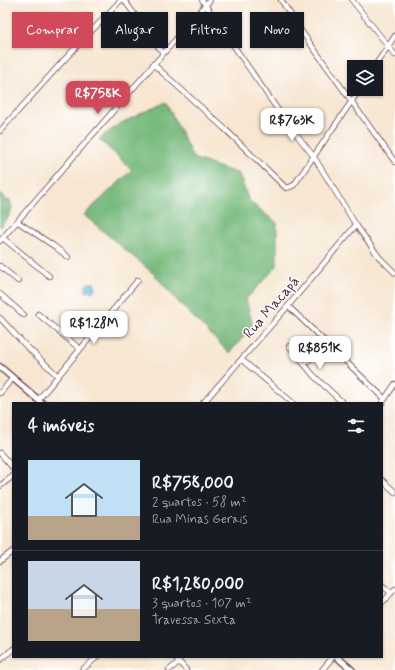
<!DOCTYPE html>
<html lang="pt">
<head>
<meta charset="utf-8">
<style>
	:root { --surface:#171b24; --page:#242831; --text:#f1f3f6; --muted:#9ea1a6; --line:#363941; --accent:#d1495b }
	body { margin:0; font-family:Mynerve,sans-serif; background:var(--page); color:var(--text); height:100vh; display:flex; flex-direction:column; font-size:15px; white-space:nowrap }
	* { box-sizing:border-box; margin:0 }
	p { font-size:13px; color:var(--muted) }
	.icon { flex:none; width:22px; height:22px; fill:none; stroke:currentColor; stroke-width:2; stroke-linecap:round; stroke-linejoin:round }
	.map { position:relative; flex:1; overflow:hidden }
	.drawer { position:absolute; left:12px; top:402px; width:371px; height:256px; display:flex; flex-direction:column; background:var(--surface); border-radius:0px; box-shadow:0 1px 3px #0004 }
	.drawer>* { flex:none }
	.hud { position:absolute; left:12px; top:12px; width:371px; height:36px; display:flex; gap:8px }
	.fabs { position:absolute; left:347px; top:60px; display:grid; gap:8px }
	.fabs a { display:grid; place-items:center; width:36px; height:36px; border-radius:0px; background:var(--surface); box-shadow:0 1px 3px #0004; font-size:20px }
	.price { position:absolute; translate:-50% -34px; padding:0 9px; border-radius:8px; background:#fff; color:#222; font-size:13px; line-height:26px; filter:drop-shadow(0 1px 2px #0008) }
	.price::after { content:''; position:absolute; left:50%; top:24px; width:12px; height:9px; margin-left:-6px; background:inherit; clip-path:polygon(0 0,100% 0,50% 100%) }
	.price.active { background:var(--accent); color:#fff }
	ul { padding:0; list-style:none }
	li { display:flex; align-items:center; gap:12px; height:100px; padding:0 16px }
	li+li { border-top:1px solid var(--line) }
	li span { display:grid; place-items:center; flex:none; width:112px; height:80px; border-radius:0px; color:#555 }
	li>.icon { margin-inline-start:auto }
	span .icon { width:48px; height:48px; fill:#fffc; stroke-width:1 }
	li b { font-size:17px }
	h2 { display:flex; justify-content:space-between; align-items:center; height:48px; padding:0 16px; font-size:17px }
	.pill { padding:0 14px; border-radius:0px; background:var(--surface); box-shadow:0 1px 3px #0004; font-size:14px; line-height:36px }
	.pill.active { background:var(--accent); color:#fff }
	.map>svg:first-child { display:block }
</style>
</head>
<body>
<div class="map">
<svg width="395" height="670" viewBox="0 0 395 670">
	<rect width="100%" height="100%" fill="#fff"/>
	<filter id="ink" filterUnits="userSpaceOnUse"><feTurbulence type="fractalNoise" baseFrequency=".025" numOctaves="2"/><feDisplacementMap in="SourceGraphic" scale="8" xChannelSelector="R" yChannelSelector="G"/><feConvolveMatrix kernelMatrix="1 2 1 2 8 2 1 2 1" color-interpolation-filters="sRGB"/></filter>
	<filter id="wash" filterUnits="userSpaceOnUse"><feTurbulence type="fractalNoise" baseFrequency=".012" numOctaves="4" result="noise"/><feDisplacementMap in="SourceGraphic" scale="16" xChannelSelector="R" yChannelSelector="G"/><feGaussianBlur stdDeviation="0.9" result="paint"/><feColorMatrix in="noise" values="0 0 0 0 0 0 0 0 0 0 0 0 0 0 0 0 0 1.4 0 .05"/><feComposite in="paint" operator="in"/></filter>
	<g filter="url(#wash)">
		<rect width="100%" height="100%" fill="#f7e6d1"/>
		<g fill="#76b97c" stroke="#606c54">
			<polygon points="166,102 193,158 239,174 249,201 277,223 277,266 246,299 253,327 229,353 181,305 154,274 84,215 132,170 99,139 119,124"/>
			<polygon points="0,193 4,196 6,202 10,200 12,208 8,218 0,227"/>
		</g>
		<polygon fill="#59b5d7" stroke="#526a81" points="88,283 94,283 95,289 92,292 89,291 86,292 86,285"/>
	</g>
	<g filter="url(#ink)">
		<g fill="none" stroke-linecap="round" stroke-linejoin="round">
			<g stroke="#643d44" stroke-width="6">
				<g id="minor">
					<polyline points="124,0 163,53"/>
					<polyline points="202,0 280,113 314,157 356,225 379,257 395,273"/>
					<polyline points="281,0 302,32 395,162"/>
					<polyline points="352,0 395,55"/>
					<polyline points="153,64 225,129 286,188 290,187 294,185 360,89"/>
					<polyline points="374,67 395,36"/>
					<polyline points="0,131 64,60 121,0"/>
					<polyline points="18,222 54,246 68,257"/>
					<polyline points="3,238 49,276"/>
					<polyline points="0,241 210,0"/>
					<polyline points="0,266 18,281"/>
					<polyline points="0,294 24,315"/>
					<polyline points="288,306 385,399"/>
					<polyline points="38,314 80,349"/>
					<polyline points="0,318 26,346 58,376"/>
					<polyline points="289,346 314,376 343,403"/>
					<polyline points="242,360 293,403"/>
					<polyline points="305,364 327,342"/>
					<polyline points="0,393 13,378"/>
					<polyline points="38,400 138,280"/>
					<polyline points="203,403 288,306 356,225"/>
					<polyline points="382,403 395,384"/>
					<polyline points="0,453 13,468"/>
					<polyline points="382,480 395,492"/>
					<polyline points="0,486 13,476"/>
					<polyline points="0,561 13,551"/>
					<polyline points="382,585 391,593"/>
					<polyline points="382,603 395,589"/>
					<polyline points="175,657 186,670"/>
					<polyline points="0,660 13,649"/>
					<polyline points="82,670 97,657"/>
					<polyline points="169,670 179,662"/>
					<polyline points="322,670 333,657"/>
				</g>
			</g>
			<g stroke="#643d44" stroke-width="8">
				<g id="tertiary">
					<polyline points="0,367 42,403"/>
					<polyline points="337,657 352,670"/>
				</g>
			</g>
			<use href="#minor" stroke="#fff" stroke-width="4.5"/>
			<use href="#tertiary" stroke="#fff" stroke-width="5.5"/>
		</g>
	</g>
	<g text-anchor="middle" stroke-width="3" stroke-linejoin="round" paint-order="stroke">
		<g font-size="15" fill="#4a1f2b" stroke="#fff">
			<text transform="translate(271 307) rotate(-49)" y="5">Rua Macapá</text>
		</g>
	</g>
</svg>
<div class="fabs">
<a><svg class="icon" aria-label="layers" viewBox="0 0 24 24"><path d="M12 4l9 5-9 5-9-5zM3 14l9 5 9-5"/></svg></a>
</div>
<b class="price active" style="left:98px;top:115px">R$758K</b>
<b class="price" style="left:292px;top:142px">R$763K</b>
<b class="price" style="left:94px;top:345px">R$1.28M</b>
<b class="price" style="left:320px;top:370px">R$851K</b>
<div class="hud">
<a class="pill active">Comprar</a>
<a class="pill">Alugar</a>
<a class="pill">Filtros</a>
<a class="pill">Novo</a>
</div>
<section class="drawer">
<h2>4 imóveis<svg class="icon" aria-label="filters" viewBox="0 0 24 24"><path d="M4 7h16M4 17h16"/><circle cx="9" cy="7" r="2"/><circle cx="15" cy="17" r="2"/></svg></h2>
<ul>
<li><span style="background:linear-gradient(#bfe0f5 70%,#b9a48a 0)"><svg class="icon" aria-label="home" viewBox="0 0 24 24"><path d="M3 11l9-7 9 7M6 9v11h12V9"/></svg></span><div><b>R$758,000</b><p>2 quartos · 58 m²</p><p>Rua Minas Gerais</p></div></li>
<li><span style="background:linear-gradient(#c9d6e8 60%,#b9a48a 0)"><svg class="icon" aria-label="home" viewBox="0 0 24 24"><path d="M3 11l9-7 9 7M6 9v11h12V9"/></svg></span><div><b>R$1,280,000</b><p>3 quartos · 107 m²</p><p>Travessa Sexta</p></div></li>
</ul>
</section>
</div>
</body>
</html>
